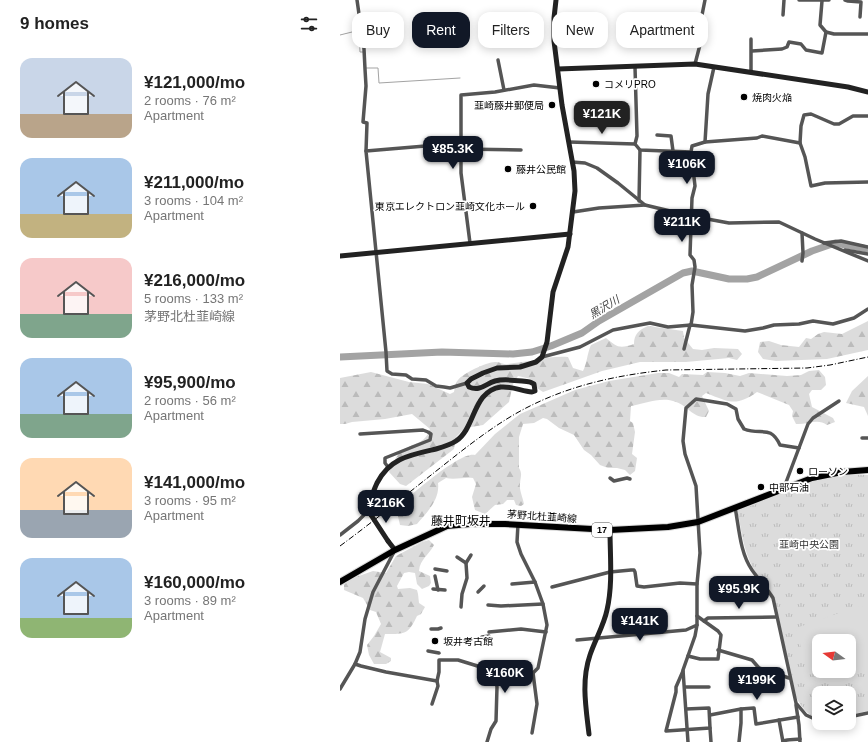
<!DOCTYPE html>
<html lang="en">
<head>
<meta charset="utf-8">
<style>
	:root { --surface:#fff; --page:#f2f2f2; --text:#222; --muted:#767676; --accent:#111827 }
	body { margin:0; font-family:Arial,"Noto Sans JP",sans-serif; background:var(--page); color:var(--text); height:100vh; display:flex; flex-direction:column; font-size:15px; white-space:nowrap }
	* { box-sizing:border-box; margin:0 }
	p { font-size:13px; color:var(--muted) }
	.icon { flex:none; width:22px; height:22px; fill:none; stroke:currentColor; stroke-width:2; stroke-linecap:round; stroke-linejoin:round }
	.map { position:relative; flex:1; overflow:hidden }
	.sheet { display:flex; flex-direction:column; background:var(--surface); width:340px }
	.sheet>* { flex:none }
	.top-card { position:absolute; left:12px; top:12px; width:380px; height:36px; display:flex; gap:8px }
	.needle { width:26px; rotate:285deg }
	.buttons { position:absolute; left:472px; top:634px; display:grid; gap:8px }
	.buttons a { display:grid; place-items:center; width:44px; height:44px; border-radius:8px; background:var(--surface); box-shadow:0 2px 10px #0003; font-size:20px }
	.price { position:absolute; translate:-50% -34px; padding:0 9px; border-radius:8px; background:var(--accent); color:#fff; font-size:13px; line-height:26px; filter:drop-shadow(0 1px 2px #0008) }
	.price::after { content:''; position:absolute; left:50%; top:24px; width:12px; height:9px; margin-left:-6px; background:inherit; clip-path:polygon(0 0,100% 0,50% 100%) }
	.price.active { background:#222; color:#fff }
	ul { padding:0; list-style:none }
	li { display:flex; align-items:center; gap:12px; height:100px; padding:0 20px }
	li span { display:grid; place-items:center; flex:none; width:112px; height:80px; border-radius:12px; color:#555 }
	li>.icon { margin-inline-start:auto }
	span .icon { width:48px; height:48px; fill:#fffc; stroke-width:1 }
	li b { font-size:17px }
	h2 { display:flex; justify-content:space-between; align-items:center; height:48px; padding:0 20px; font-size:17px }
	.chip { padding:0 14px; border-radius:12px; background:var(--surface); box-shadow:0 2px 10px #0003; font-size:14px; line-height:36px }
	.chip.active { background:var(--accent); color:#fff }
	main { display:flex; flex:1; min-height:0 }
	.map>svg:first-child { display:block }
</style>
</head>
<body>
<main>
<section class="sheet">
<h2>9 homes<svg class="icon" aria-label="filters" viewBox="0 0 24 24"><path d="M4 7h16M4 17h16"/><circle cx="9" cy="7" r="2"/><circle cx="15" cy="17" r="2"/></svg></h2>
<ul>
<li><span style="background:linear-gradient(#c9d6e8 70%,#b9a48a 0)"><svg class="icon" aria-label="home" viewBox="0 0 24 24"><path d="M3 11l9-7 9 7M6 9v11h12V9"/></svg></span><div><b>¥121,000/mo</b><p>2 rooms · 76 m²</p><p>Apartment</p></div></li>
<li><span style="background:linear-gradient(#a9c7e8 70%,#c2b280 0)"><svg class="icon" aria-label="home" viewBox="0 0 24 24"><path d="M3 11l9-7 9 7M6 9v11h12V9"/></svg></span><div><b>¥211,000/mo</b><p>3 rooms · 104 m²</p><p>Apartment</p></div></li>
<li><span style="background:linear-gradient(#f6c9c9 70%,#7fa58c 0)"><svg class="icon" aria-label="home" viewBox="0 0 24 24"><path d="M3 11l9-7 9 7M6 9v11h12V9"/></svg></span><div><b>¥216,000/mo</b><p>5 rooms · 133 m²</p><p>茅野北杜韮崎線</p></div></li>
<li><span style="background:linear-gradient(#a9c7e8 70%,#7fa58c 0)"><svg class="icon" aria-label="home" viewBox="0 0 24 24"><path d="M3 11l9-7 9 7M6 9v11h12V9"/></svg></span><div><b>¥95,900/mo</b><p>2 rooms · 56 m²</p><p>Apartment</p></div></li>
<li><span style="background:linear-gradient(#ffd9b3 65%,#9aa5b1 0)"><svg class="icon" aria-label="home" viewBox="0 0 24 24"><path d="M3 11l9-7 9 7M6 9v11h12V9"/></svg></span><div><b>¥141,000/mo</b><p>3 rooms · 95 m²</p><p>Apartment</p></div></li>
<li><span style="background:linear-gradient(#a9c7e8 75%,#8fb573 0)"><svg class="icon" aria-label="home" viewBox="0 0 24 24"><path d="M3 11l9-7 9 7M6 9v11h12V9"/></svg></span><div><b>¥160,000/mo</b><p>3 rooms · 89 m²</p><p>Apartment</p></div></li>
</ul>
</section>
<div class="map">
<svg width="528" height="742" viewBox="0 0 528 742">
	<defs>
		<pattern id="forest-firs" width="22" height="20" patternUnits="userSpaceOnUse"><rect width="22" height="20" fill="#dcdcdc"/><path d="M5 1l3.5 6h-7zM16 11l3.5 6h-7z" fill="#bbb"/></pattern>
		<pattern id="park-tufts" width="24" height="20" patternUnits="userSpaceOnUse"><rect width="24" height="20" fill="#dcdcdc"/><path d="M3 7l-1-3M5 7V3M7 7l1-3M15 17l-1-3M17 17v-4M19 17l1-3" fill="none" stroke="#bbb"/></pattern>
	</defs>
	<rect width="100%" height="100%" fill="#fff"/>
	<g fill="url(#forest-firs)">
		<polygon points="528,321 528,350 487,359 436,361 423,359 418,352 420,342 429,341 441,345 459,347 466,338 471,339 478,334 484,332 502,334"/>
		<path d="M308,326L343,331L344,338L353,349L362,350L374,348L398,349L402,354L397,360L389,358L346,362H300L262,371L203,392L197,388L191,379L178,376L173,384L169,402L143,425L125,428L116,437L114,449L66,486L60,484L49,472C53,465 56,454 63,450C75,442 85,444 90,429L72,414L45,419L12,422L5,424H0V378L31,372L69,382L88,384L110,394L114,392C115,388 115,383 118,380C122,374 148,361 156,362C160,362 163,365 168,364C177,363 184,361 193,361L196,358C207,358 217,356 228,357L233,368L243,371C247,363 247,354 251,345L266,338C277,347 279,349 294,344C294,334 299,330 308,326Z"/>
		<path d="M479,370L485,377L486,385L481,390H472L469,394L472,407L493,418L495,422L487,425C478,418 466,425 456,424L452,416L453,411L449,405L417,392C396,407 389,402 366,393L362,396L369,411L366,417C353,418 348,406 336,402C321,396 305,404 291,406L290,421L293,423L295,432L292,454L297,458L295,471L290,475L285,470L277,468H268L260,465L251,455L244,450L234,435L219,428L207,419L203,418L194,423L183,424L179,437V468C183,474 180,478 180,484C179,490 183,498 184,504L181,506L176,505L174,500H167L163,504L155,505L145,514L135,510L132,497L136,484L133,478C124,477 115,480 106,478L98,483C100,500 87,512 77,524L68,526L60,525L56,508C69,497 120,451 135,455L155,434L180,414L235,390L269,381L318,373H329L339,377L342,374L363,375L367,372L385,373L400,376L409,373L447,376L461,375L469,371Z"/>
		<polygon points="528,376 528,416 524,407 506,403 512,391"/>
		<path d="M89,540L94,545C89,555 80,559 79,571L90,576L91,583L89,586L82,589L77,584L75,573L69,572L64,573L57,586L58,589L70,588L77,590L78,594L79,603L85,607L81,614L77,616C68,635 65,634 45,634L40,652L51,658V661L46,664H34L29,655L27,645L34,636L41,624L36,612L30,610L23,598L4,590V585L7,581L13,578L33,571L46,573L56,556L82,542Z"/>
	</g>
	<path fill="url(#park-tufts)" fill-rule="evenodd" d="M502,474L528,475V711L509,715V693H479V719C467,715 462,708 456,697L435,601C431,588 420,580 413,568C403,550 401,528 397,508L470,480ZM479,641H509V671H479Z"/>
	<polygon fill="#dcdcdc" points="522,605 528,622 528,656 509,662 509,641 479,641 479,671 481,671 468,675 456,628"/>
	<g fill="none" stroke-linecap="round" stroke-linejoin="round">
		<g stroke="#a3a3a3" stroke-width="1">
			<polyline points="0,35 12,32 19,32 20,52 24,52"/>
			<polyline points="26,68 38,68 39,83 120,78"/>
		</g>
		<polyline stroke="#a3a3a3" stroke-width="7" points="0,357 102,352 173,354 192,352 211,346 242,333 259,321 343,273 352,271 389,279 407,279 417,277 472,251 495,243 528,249"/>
		<g stroke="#dbdbdb" stroke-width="8">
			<polyline id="primary" points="0,582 55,550 107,526 130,524 165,524 270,530 328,527 358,522 472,478 502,472 528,470"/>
		</g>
		<g stroke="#555" stroke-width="3.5">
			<polyline points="17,0 24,49 25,69 26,86 23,122 27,123 26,151"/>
			<polyline points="459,0 489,0"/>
			<polyline points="505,0 508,1 521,2 520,17"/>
			<polyline points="482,1 480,25 486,32 494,34 528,34"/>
			<polyline points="443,15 444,0"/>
			<polyline points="411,39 411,72"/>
			<polyline points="412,51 442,49 447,47 449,42 461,44 466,50 482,53 486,32"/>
			<polyline points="158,60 164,90"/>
			<polyline points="355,64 362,37 361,20 365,0"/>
			<polyline points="295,67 297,136 295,144 300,150 351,152"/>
			<polyline points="528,116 513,116 499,124 494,124 471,114 464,115 461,126 460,143 465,157 471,186 485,183 528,182"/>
			<polyline points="317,135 331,136 333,151"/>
			<polyline points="229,142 295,144"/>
			<polyline points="365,142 368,94 374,67"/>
			<polyline points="121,143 26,151 46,352 47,371 52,374 66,375 72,379 86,380 96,386 104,387 110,388 127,383"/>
			<polyline points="121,149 181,150"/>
			<polyline points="232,162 245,163 257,168 278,183 305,205 351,216 389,223 439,222 475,239 528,261"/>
			<polyline points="299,201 300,150"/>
			<polyline points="233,212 259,208 305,205"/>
			<polyline points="462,233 463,253 462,261"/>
			<polyline points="130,243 121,173 121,95 155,92 194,85 220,88"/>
			<polyline points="484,243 501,241 528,247"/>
			<polyline points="505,250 528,254"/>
			<polyline points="351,325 353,312 352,285 355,267 354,260 350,255 352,198 355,186 351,152 352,146 365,142 417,138 422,136 460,143"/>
			<polyline points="344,349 350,325"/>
			<polyline points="202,357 240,347 273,330 310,323 328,327 351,325 405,331 423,328 434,325 459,324 473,321 493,324 514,318 528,309"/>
			<polyline points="20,434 83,430 88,432 91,434 90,440 45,458 45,463 48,467"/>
			<polyline points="522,438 528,438"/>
			<polyline points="270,478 274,481 287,478 290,479"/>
			<polyline points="446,488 445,485 468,424 473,418 499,401"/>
			<path d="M395,507C399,528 400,553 412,570C419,580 427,588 433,598L456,703L466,715L479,721"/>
			<polyline points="178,524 177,542 181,554 195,582 203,604 207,625 198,668 193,673 197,704 192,733"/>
			<polyline points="0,535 18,521 30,509"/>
			<polyline points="117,557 126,563"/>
			<polyline points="95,569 107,571"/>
			<polyline points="95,576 98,590"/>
			<polyline points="172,584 195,582"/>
			<polyline points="212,587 270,572 291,570 294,570 295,572 297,586 304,587 340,583 357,584"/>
			<polyline points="93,589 105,590"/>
			<polyline points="138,592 144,586"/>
			<polyline points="148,605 161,606 203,604"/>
			<polyline points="121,607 122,594 127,578 126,563 131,555"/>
			<polyline points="357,616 364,621 368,618 436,617"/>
			<polyline points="91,629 98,629 101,628"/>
			<polyline points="149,632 181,629 206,632"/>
			<polyline points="137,640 142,637 149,636"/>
			<polyline points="237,640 346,630 357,625"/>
			<polyline points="378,650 412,660 419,668 449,678"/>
			<polyline points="88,651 99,653"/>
			<polyline points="348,656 360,659 378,659 381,635 378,631 364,621"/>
			<polyline points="15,664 21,666 46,672 97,681 99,672 99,660 118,660 144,668 193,673"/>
			<polyline points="343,671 336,687 336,692 326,731 370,728 369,708 346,709"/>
			<polyline points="345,687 369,687"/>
			<polyline points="0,689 15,664 20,652 25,619 33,592 55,550"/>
			<polyline points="92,704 98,686 97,681"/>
			<polyline points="456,705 459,725 460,742"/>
			<polyline points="370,715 401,709 414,708 416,724 458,717"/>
			<polyline points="509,717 528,713"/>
			<polyline points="439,720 443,742"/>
			<polyline points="370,728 371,742"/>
			<path d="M443,741C449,739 454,740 460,739"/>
			<polyline points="147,742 151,729 156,721 157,687 154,669"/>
			<path d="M348,742L343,670L355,636L357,625V584L360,553L356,486L345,454L343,441L346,408L356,399L387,404L396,409L398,419L404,429C421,436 430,424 440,445L459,448"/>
			<polyline points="399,742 401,723 401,709"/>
		</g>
		<g stroke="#222" stroke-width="5">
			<polyline points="218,69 355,64 508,87 528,92"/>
			<polyline points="0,256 230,234"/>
			<path d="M31,515C29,503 32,494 37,483C50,458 70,455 96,449C103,447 110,445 116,441C136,428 132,391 161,387C171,386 182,391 192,392L195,391L194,384L190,382C179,381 166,378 155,381C145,384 140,392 129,387L127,383L131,379L143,373L157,368L180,367L196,362L202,357L207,342L213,292L228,247L235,191L234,171L222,105L214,41V18L216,0"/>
			<polyline points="48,541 55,550"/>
			<path d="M249,734C246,708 241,681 250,655C255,640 264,625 267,610C273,584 270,556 270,530"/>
		</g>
		<use href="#primary" stroke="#000" stroke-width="6"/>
		<path stroke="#000" stroke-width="1" stroke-dasharray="6 2 1 2" stroke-linecap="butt" d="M0,546C34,521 67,494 100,468C129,445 159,421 192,405C235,384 279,375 326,370L467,368L490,365L528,357"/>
		<polyline stroke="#222" stroke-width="5" points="31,515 48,541"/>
	</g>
	<g fill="#000" stroke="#fff" stroke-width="1.5">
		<circle cx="256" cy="84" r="4"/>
		<circle cx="404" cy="97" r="4"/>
		<circle cx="212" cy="105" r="4"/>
		<circle cx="168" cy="169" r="4"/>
		<circle cx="193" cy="206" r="4"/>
		<circle cx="460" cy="471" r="4"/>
		<circle cx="421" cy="487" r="4"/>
		<circle cx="95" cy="641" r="4"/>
	</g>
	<g text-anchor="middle" stroke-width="3.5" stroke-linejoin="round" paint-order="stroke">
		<rect fill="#fff" stroke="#4c4c4c" stroke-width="1" x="252" y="523" width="20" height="14" rx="3"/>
		<g font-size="9" font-weight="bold" fill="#000">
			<text x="262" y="533">17</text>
		</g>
		<g font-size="10" fill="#000" stroke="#fff" text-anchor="start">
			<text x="264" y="88">コメリPRO</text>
			<text x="412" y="101">焼肉火焔</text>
			<text x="204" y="109" text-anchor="end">韮崎藤井郵便局</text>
			<text x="176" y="173">藤井公民館</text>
			<text x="185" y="210" text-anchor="end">東京エレクトロン韮崎文化ホール</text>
			<text x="468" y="475">ローソン</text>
			<text x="429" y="491">中部石油</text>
			<text x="103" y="645">坂井考古館</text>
		</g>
		<g font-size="10" fill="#000" stroke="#fff">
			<text transform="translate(202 516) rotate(4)" y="4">茅野北杜韮崎線</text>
		</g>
		<g font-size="10" fill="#333" stroke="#fff">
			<text x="469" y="548">韮崎中央公園</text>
		</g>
		<g font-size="11" font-style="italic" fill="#444" stroke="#fff">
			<text transform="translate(264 307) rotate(-31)" y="4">黒沢川</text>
		</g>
		<g font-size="12" fill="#000" stroke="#fff">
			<text x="121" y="525">藤井町坂井</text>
		</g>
	</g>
</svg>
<div class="buttons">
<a><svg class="needle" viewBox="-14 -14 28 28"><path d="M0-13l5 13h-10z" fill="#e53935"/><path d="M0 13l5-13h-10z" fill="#767676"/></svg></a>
<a><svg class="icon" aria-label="layers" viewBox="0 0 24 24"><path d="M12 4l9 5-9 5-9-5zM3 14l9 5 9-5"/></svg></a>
</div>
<b class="price active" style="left:262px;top:135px">¥121K</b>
<b class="price" style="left:113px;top:170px">¥85.3K</b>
<b class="price" style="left:347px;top:185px">¥106K</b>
<b class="price" style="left:342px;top:243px">¥211K</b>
<b class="price" style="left:46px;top:524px">¥216K</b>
<b class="price" style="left:399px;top:610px">¥95.9K</b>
<b class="price" style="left:300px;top:642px">¥141K</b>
<b class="price" style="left:165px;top:694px">¥160K</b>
<b class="price" style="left:417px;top:701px">¥199K</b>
<div class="top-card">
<a class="chip">Buy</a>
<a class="chip active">Rent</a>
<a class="chip">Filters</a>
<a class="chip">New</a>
<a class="chip">Apartment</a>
</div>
</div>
</main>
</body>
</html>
